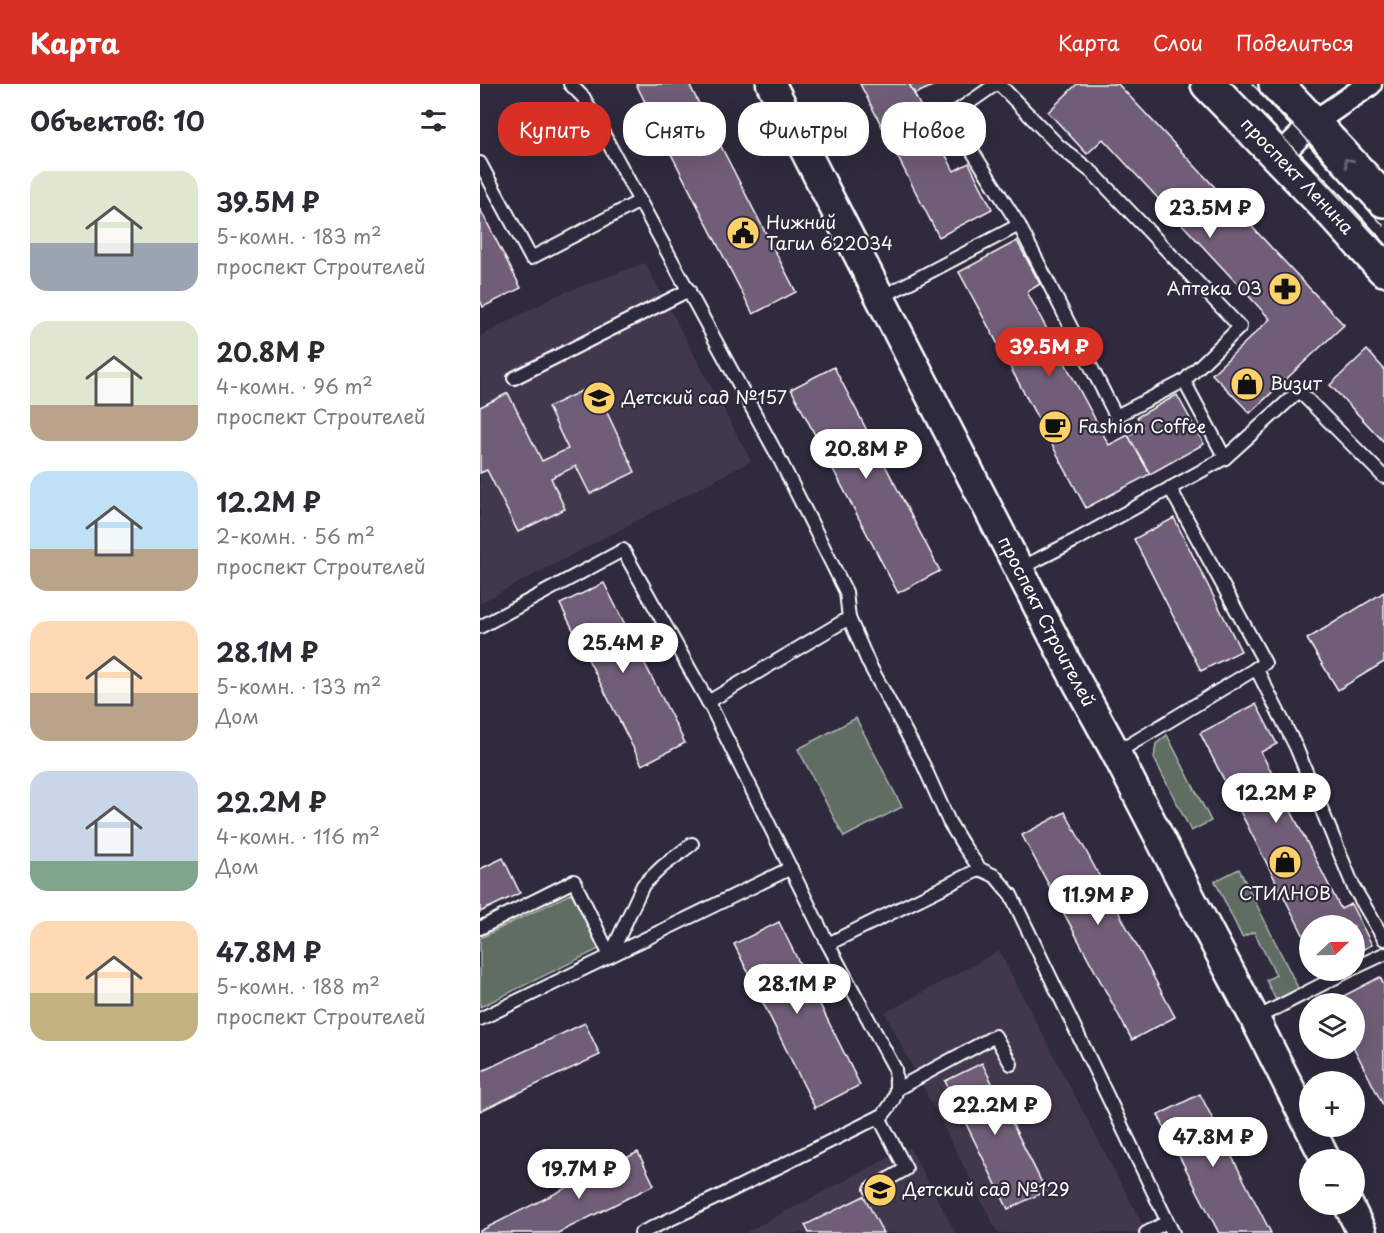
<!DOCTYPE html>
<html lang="ru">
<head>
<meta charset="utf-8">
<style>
	:root { --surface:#fff; --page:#f7f7f7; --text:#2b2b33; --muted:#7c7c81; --accent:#d93025 }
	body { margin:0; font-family:"Playpen Sans",sans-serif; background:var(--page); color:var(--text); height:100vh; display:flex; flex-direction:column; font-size:22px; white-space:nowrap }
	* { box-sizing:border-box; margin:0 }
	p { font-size:20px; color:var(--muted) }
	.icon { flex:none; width:33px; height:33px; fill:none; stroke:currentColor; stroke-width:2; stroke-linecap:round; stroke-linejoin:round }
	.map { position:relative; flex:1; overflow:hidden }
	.drawer { display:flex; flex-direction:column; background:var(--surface); width:480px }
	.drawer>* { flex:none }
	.guide { position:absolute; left:18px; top:18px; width:570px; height:54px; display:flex; gap:12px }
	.needle { width:39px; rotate:68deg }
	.buttons { position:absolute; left:819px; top:831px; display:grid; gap:12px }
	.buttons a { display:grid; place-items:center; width:66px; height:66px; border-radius:50%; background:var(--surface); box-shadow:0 6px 24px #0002; font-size:30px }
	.price { position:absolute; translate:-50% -51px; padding:0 14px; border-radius:21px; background:#fff; color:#222; font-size:20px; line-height:39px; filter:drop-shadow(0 2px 3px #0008) }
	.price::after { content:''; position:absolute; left:50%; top:36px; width:18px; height:14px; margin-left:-9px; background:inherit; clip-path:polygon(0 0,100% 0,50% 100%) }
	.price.current { background:var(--accent); color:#fff }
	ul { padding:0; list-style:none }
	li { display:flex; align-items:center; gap:18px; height:150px; padding:0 30px }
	li span { display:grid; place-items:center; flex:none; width:168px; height:120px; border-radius:18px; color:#555 }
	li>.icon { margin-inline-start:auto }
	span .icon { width:72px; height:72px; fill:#fffc; stroke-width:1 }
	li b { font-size:26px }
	h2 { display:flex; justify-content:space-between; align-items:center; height:72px; padding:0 30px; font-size:26px }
	.pill { padding:0 21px; border-radius:24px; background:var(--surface); box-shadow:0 6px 24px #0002; font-size:21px; line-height:54px }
	.pill.current { background:var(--accent); color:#fff }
	header { display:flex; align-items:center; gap:36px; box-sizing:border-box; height:84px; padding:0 30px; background:var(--accent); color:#fff }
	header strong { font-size:28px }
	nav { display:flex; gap:33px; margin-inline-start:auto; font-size:21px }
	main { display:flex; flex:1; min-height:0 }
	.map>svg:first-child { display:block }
</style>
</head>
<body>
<header>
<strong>Карта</strong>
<nav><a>Карта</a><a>Слои</a><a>Поделиться</a></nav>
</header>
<main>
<section class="drawer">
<h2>Объектов: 10<svg class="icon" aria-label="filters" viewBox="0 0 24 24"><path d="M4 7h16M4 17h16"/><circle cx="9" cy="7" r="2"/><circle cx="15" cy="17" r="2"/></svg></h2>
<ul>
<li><span style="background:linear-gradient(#dfe7d0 60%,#9aa5b1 0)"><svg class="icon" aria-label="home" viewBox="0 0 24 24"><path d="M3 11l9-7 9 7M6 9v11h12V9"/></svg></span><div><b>39.5M ₽</b><p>5-комн. · 183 m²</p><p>проспект Строителей</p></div></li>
<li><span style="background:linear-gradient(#dfe7d0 70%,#b9a48a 0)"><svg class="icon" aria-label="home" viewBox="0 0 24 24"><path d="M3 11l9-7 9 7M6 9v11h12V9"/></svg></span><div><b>20.8M ₽</b><p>4-комн. · 96 m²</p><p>проспект Строителей</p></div></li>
<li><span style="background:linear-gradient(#bfe0f5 65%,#b9a48a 0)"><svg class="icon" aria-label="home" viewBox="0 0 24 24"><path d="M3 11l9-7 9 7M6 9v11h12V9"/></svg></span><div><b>12.2M ₽</b><p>2-комн. · 56 m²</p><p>проспект Строителей</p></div></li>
<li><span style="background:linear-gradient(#ffd9b3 60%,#b9a48a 0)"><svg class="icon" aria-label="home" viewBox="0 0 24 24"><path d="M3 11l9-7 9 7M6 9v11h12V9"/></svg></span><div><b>28.1M ₽</b><p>5-комн. · 133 m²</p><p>Дом</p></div></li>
<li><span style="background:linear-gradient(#c9d6e8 75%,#7fa58c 0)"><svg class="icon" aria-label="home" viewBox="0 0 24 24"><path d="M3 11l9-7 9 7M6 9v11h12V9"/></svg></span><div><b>22.2M ₽</b><p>4-комн. · 116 m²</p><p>Дом</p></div></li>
<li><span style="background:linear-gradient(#ffd9b3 60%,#c2b280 0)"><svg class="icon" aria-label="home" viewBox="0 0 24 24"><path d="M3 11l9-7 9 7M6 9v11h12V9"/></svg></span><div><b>47.8M ₽</b><p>5-комн. · 188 m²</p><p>проспект Строителей</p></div></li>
</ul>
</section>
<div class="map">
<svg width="904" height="1149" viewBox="0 0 904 1149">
	<rect width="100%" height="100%" fill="#2f2a3d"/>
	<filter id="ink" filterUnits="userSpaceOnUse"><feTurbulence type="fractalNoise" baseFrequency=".0167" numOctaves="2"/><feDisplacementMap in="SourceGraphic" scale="12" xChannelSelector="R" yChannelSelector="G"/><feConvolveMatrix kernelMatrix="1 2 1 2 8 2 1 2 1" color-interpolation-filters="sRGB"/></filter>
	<g filter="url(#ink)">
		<g fill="#42394e">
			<polygon points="165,179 271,377 0,519 0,252 78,211"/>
			<polygon points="519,867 667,1149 518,1149 405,929"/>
			<polygon points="429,1063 476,1149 265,1149"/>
		</g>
		<g fill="#5f6d64" stroke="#afb6b2" stroke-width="1.5">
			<polygon points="376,634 422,723 364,753 318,665"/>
			<polygon points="687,651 731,737 711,747 674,674 676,660"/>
			<polygon points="759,785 823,914 798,920 786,896 796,891 774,848 762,853 735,797"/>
			<polygon points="92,809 119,865 0,923 0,854"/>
		</g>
		<g fill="#705d77" stroke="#fff" stroke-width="1.5">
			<polygon points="156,0 209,0 229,39 186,60"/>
			<polygon points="380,0 429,0 474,87 489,79 512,125 459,153"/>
			<polygon points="429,0 457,0 435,10"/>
			<polygon points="597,0 638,0 864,241 770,329 732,290 790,235 623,55 607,70 568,28"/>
			<polygon points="229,39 316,208 273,230 186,60"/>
			<polygon points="0,125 41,204 3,223 0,216"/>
			<polygon points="537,157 560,200 547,208 629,361 648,351 670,390 606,424 479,188"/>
			<polygon points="887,266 904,285 904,358 850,301"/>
			<polygon points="354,283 460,487 418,509 311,305"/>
			<polygon points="114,301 155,388 110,410 96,382 71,394 85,425 38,448 7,386 0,389 0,323 28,309 62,377 88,365 68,323"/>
			<polygon points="697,311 724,360 670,390 648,351 663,343 657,333"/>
			<polygon points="694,434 761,567 721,587 654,455"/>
			<polygon points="124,499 205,659 162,681 80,520"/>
			<polygon points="904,508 904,578 858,606 827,555"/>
			<polygon points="776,620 797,660 781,668 861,825 871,820 892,861 874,870 874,842 830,842 830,864 720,649"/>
			<polygon points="585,728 695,933 652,956 542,751"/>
			<polygon points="23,774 40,809 0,828 0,785"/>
			<polygon points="299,838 380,1001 335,1024 254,860"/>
			<polygon points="900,893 904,901 904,1023 874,964 874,920 850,919"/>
			<polygon points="105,939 120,971 0,1027 0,988"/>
			<polygon points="502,979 566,1107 528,1125 465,997"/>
			<polygon points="720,1010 791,1149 739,1149 678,1031"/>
			<polygon points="158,1068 174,1101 78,1149 0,1149 0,1147"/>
			<polygon points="384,1112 403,1149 329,1149 325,1141"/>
		</g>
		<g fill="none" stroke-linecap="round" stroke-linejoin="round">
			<g stroke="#fff" stroke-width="16">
				<g id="service">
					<polyline points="90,0 104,14 300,376 366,508 369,534 389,580 443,680 469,738 483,761 500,785 515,792 531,811 693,1149"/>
					<polyline points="516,0 470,32 539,141"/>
					<polyline points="519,0 579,62 613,89 760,243 704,297"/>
					<polyline points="0,79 51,174 160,117"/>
					<polyline points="400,214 539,141 636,332 704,297 745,374 596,456 539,485"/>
					<polyline points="34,294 209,206"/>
					<polyline points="745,374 819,307 904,393"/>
					<path d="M0,543L143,466L232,625L348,860L415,985C417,1008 418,1013 403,1031L244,1110L161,1149"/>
					<polyline points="776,584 816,663 874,804 904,855"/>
					<polyline points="228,618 369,534"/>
					<polyline points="636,669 785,579 690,404"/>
					<polyline points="212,760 183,782 163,801 130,872 311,784"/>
					<polyline points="0,844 94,797 130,872 0,935"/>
					<polyline points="348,860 500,785"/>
					<polyline points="874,884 904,870"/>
					<polyline points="775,935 870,886"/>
					<polyline points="417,1005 515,952 531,980"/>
					<polyline points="391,1105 426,1085 399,1033"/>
					<polyline points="666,1149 687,1138"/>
				</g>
			</g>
			<g stroke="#fff" stroke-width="27">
				<polyline id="minor" points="798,73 833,39 890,0"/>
			</g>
			<g stroke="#fff" stroke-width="33">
				<g id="tertiary">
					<path id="s1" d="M291,0L590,585L636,669L706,805L775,935L846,1076"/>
					<polyline points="868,1120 882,1149"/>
				</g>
			</g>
			<g stroke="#fff" stroke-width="38">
				<g id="secondary">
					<path id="s2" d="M728,0L853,129L904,185"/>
					<polyline points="796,0 833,39 904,116"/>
				</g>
			</g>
			<use href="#service" stroke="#2f2a3d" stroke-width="12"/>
			<use href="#minor" stroke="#2f2a3d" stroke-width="22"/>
			<use href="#tertiary" stroke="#2f2a3d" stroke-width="28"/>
			<use href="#secondary" stroke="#2f2a3d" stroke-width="33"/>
			<g stroke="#fff" stroke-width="1.5">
				<polyline points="753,0 904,161"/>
				<polyline points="772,0 821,49 873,109 904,142"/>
			</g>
		</g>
		<defs><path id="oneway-chevron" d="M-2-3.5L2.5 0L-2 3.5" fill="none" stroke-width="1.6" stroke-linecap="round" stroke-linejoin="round" transform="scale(1.5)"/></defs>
		<use stroke="#6d6a77" href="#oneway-chevron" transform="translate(868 78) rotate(-132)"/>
	</g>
	<defs>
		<g id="civic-disc" transform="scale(1.725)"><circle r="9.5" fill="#ffd166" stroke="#2f2a3d"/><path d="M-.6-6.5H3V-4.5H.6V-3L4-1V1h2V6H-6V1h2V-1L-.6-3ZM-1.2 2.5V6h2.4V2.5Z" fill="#111"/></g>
		<g id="pharmacy-disc" transform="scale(1.725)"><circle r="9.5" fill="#ffd166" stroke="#2f2a3d"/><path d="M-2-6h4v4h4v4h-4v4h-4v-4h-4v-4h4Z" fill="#111"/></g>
		<g id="shop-disc" transform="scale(1.725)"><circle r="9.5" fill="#ffd166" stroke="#2f2a3d"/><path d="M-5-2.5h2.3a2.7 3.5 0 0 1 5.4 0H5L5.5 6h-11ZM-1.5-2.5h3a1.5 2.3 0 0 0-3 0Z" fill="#111"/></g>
		<g id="school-disc" transform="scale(1.725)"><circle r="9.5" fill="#ffd166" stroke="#2f2a3d"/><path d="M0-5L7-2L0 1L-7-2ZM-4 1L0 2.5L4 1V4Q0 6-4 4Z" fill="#111"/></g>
		<g id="cafe-disc" transform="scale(1.725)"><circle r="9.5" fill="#ffd166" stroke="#2f2a3d"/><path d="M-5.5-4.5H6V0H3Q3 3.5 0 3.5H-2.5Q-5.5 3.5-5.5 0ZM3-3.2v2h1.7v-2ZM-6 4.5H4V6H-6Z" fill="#111"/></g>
	</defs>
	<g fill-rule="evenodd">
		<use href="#civic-disc" x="263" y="149"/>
		<use href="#pharmacy-disc" x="805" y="205"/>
		<use href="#shop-disc" x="767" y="300"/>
		<use href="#school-disc" x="119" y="314"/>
		<use href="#cafe-disc" x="575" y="343"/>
		<use href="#shop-disc" x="805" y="778"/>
		<use href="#school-disc" x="400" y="1106"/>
	</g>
	<g text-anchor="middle" stroke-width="4.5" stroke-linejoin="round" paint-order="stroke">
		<g font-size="18" fill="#fff" stroke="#2f2a3d">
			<text dy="6" stroke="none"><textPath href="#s2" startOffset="128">проспект Ленина</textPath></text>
			<text dy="6" stroke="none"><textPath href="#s1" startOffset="604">проспект Строителей</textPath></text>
		</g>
		<g font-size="18" fill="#fff" stroke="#2f2a3d" text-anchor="start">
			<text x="286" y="145">Нижний<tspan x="286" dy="21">Тагил 622034</tspan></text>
			<text x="782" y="211" text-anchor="end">Аптека 03</text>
			<text x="790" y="306">Визит</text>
			<text x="142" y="320">Детский сад №157</text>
			<text x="598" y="349">Fashion Coffee</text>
			<text x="805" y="816" text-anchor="middle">СТИЛНОВ</text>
			<text x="423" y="1112">Детский сад №129</text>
		</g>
	</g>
</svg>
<div class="buttons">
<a><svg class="needle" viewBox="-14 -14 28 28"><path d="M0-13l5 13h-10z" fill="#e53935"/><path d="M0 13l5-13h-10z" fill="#7c7c81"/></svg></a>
<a><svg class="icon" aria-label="layers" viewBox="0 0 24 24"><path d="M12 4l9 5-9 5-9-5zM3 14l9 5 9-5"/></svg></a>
<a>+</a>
<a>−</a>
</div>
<b class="price" style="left:730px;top:155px">23.5M ₽</b>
<b class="price current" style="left:569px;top:294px">39.5M ₽</b>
<b class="price" style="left:386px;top:396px">20.8M ₽</b>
<b class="price" style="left:143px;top:590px">25.4M ₽</b>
<b class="price" style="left:796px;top:740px">12.2M ₽</b>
<b class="price" style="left:618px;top:842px">11.9M ₽</b>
<b class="price" style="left:317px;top:931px">28.1M ₽</b>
<b class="price" style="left:515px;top:1052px">22.2M ₽</b>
<b class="price" style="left:733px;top:1084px">47.8M ₽</b>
<b class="price" style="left:99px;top:1116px">19.7M ₽</b>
<div class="guide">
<a class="pill current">Купить</a>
<a class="pill">Снять</a>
<a class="pill">Фильтры</a>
<a class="pill">Новое</a>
</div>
</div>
</main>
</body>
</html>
